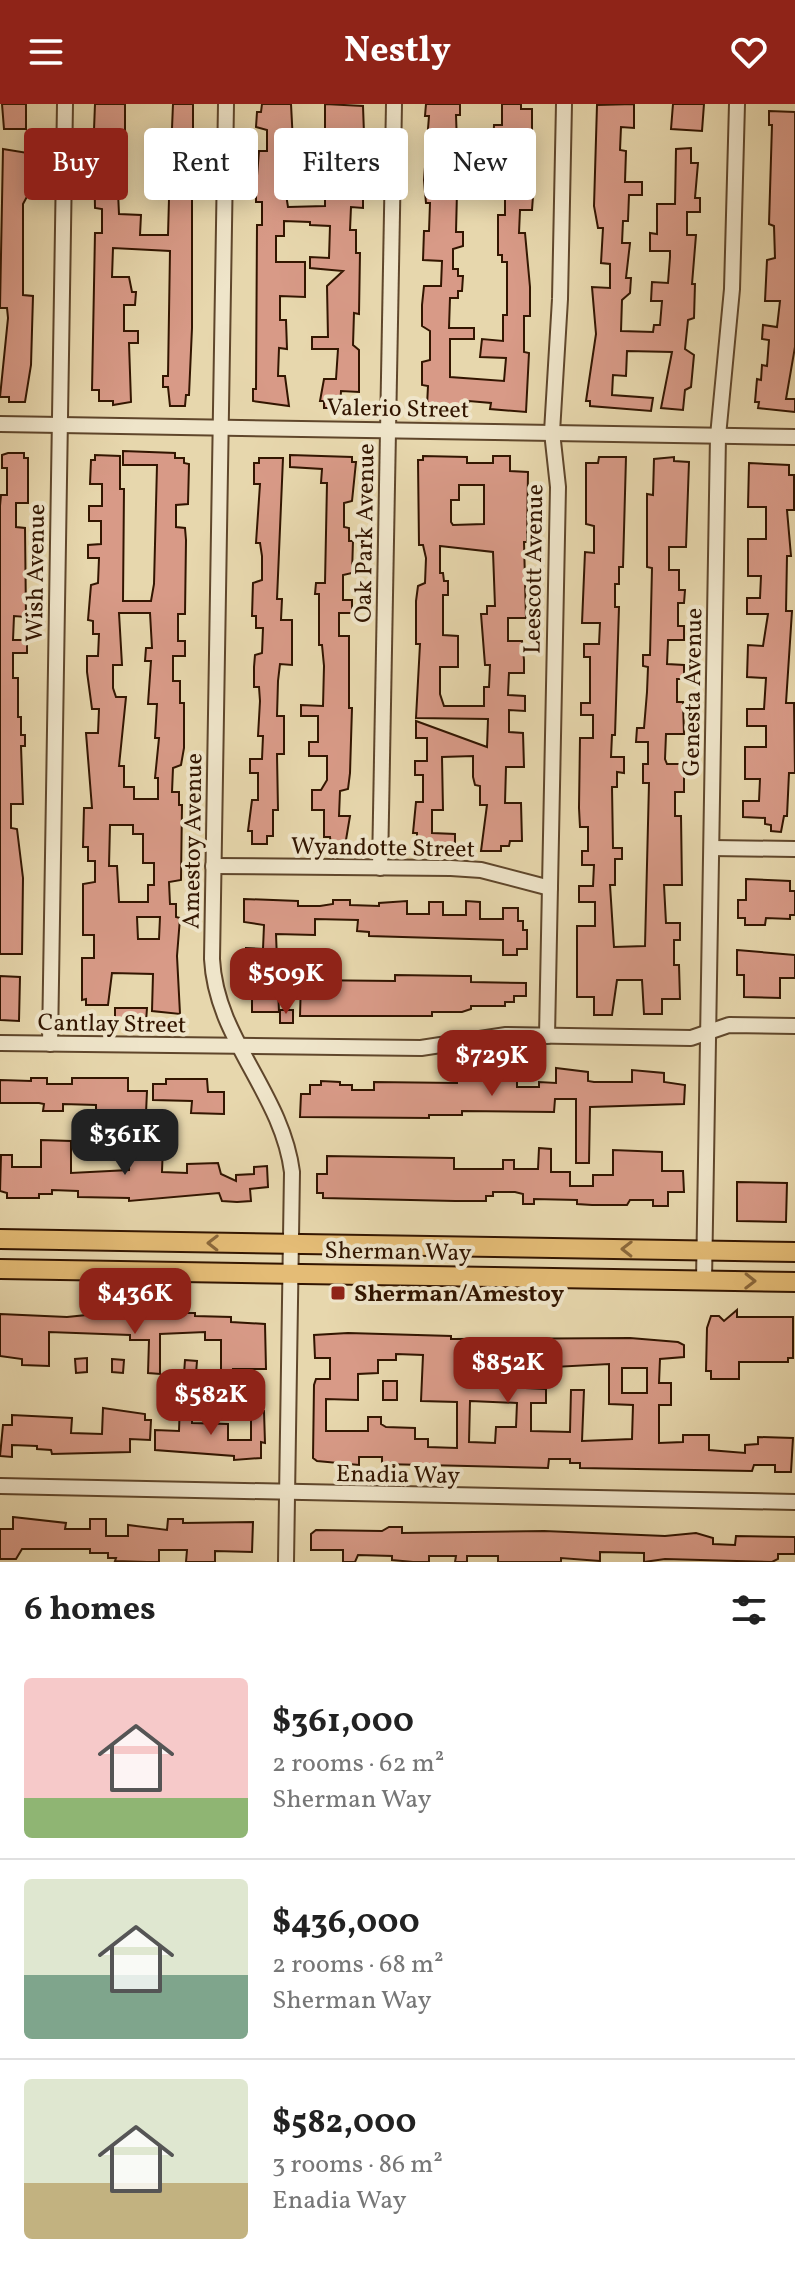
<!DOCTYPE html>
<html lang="en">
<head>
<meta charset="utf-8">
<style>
	:root { --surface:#fff; --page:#f2f2f2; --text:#222; --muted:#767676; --line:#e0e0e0; --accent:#8f2418 }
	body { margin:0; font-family:Vollkorn,serif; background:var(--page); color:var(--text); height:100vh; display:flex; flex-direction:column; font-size:30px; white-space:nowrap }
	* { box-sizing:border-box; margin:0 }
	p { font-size:26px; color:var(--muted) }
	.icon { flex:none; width:44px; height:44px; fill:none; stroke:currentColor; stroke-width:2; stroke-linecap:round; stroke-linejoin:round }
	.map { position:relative; height:1458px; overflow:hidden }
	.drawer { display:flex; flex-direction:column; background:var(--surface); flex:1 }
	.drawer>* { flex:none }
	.guide { position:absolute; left:24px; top:24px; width:748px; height:72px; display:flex; gap:16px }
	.price { position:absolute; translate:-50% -68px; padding:0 18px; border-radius:16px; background:var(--accent); color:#fff; font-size:26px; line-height:52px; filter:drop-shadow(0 2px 4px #0008) }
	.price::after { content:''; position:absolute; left:50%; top:48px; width:24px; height:18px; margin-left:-12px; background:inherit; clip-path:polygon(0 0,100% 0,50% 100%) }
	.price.active { background:#222; color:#fff }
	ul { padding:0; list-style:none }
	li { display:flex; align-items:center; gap:24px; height:200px; padding:0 24px }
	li+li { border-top:2px solid var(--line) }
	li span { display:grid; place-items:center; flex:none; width:224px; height:160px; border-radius:8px; color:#555 }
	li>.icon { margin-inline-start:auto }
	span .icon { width:96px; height:96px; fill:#fffc; stroke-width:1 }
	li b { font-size:34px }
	h2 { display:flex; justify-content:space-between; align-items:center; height:96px; padding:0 24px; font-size:34px }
	.tag { padding:0 28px; border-radius:8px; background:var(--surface); box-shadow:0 4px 20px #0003; font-size:28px; line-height:72px }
	.tag.active { background:var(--accent); color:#fff }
	header { display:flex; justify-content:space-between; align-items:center; height:104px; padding:0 24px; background:var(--accent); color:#fff; font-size:36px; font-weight:700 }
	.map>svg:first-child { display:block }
</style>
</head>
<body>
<header><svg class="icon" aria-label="menu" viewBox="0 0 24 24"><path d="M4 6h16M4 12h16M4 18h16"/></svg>Nestly<svg class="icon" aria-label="heart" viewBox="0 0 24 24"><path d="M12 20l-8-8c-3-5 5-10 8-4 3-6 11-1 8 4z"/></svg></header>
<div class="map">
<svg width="795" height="1458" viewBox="0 0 795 1458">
	<rect width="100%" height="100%" fill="#e7d7ad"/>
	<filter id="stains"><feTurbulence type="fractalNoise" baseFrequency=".0025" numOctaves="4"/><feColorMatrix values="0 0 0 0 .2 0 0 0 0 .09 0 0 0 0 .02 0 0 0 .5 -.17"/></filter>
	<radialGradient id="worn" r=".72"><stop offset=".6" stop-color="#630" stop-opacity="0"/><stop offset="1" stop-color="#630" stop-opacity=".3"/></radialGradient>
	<g fill="#d89a87" stroke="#321500" stroke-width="2" fill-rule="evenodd">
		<polygon points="2,0 26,0 26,25 4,25"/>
		<polygon points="95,0 125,0 125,26 118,27 118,48 126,48 126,66 117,66 119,110 141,111 140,131 168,131 169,95 164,95 164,81 169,82 170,73 173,0 193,0 193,34 199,34 198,52 195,52 192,64 192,224 189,291 186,291 185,302 170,302 168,283 163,283 163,272 168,272 170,147 113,144 112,173 129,173 132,188 136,188 135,201 124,201 124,227 138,227 138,239 129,239 131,298 113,301 113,297 99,297 99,286 92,286 95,129 102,129 102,105 95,104 94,50 107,50 107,27 94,26"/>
		<polygon points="262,0 291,0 294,58 281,58 281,84 285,84 288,103 325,102 325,0 363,2 364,30 346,29 346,54 361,55 360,89 363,89 363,104 351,103 350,126 356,126 356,149 360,149 359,210 354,209 353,241 359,246 359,288 341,287 340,304 324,304 324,297 320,297 324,275 336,275 338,245 312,245 312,233 328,233 327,182 343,167 310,164 310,153 329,154 330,122 310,121 310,118 284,117 284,132 276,132 276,158 305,158 305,193 280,192 280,216 286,216 287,245 279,244 278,272 285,272 289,302 253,297 253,285 256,285 257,121 262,121 262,98 256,98 256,84 259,47 267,47 267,26 256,23 257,8 261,8"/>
		<polygon points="426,0 460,0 460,11 456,11 458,68 476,68 476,89 457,88 456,128 463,128 463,142 453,145 453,165 458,165 458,172 463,172 462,187 458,187 458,194 450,194 449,224 474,224 474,235 450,235 450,273 504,277 506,254 480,253 482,235 503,237 503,211 507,211 507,158 502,158 502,151 498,151 498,111 505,111 505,79 503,49 493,49 494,21 502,21 502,0 521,0 521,5 532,5 532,32 514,32 514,54 530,57 529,92 533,92 532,106 520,106 519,129 525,129 530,183 530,212 524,212 524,248 529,249 526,308 490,305 491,299 469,297 469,304 427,302 428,282 422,281 422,258 430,256 430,227 422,222 422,201 424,182 441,182 442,157 423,156 424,127 429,127 430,99 426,99 424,76 429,12 425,12"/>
		<polygon points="634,0 634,24 621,23 620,46 626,47 625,78 642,78 642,91 629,91 628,117 623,117 622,139 630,139 626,174 631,174 630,189 622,196 621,227 653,228 654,221 660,221 662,197 651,197 652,178 668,179 670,153 670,147 650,147 650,129 657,130 657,100 675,100 676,45 691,44 691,59 698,59 695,94 700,94 700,108 687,108 687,131 696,131 692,180 695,180 694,214 688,216 685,245 694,251 691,283 685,286 683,306 661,304 672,248 627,247 626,272 613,271 612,291 653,294 651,307 590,302 590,297 586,297 596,230 592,183 610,184 610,160 601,159 603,124 598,124 594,102 597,1"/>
		<polygon points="673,0 704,0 702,27 671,25"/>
		<polygon points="769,7 795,8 795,243 786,295 795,295 795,308 758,304 759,298 755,298 757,275 761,276 762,261 767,262 769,236 762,235 763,221 777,223 780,197 765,197 767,156 775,154 774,122 769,120 772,21 769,21"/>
		<polygon points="3,45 34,50 29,89 23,100 23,191 33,192 31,261 25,298 9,298 9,293 0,293 8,214 7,204 0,204"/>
		<path d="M123,347L175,349V354H184V359L189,360L188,400L176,401V423L185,424L186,436L185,510H178V537H185V552H173V577H180V599H184V644L181,661L173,664L172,688H179V701H182L181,776L169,778L170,800H176V813L180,814L177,852L180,910L152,907L153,870L112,869L108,901H86V895L82,896V854H94V831H83V780L95,778V757H88V743H83L84,704H92L86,629H98L99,605H92L87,568V552H98L99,530H93V517L88,516L91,481L98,479L99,454H88V441L101,440V417H89V402H102V380H90L91,356H95V351L120,352V385H124L123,497H151L154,480L157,361H123ZM119,509H150L152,544H146L145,557H151L148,600H157L155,634H159L155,674H158V695H134V683H124V662H119L126,593H116L113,584V561H122ZM110,721H133V730H143V759H154V781H148V798H119L117,762H109ZM137,813H160L159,835H138Z"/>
		<polygon points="8,349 24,349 24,354 28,354 28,399 16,399 16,423 25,424 26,513 14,512 13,536 27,536 27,549 13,549 13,574 18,574 18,613 21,613 21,631 25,631 25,642 21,642 23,700 11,700 11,724 17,725 23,774 22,850 0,850 0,402 1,391 7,391 7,364 2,364 2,351"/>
		<polygon points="290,351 352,353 352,358 356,358 352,397 344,399 344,423 349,424 349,437 353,437 352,469 343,471 343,496 352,496 352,509 339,509 339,532 349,532 349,604 352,604 350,669 348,685 340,687 339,712 350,712 345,742 331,741 330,733 324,733 324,706 312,706 312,686 321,686 327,676 327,652 309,652 309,638 318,638 318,612 301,612 301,601 323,602 324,562 322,541 319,541 319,490 315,490 316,479 325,479 327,379 321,379 322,365 290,363"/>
		<path d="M423,352L467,353V359H493V352H510V367L528,368L527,438H524L526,514H508V537H522L524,556V569H509L508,591L525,592V607L509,606V628L523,629L524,663H506L505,699H521L522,737H510L509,742H501V747H481L487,701H480V682L475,681L473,673V652L442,653L443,706H432V729L455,730V744L417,742V729H413L416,698H423V671H415V657H427V634H416V617L487,643L488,615L416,614L420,540H416V497L418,482L425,479L426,454L423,441H419L418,356H423ZM459,381H484V420L453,421L451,418V396H459ZM440,442L493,448L495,502H487V510H481L485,561H490L489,583H484V602H444L440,590V563H458V532L443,531V491H448V477H444L443,469H440Z"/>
		<polygon points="599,353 626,353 623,463 619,463 619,480 615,480 615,503 619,503 615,631 612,631 611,653 624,653 624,669 617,668 617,683 612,683 613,744 622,744 622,755 615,755 615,781 610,781 614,843 645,842 649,679 643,679 643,660 648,660 648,638 636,638 637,624 644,624 647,588 648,563 643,562 643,551 650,551 652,464 647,463 647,390 653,391 654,355 674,353 674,357 689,358 686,443 669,443 669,466 679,466 679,486 685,486 684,499 678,499 678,522 684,522 684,536 668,536 667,560 684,561 684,575 677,575 677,598 683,598 684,630 666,630 665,655 667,660 684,660 684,688 675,688 675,712 681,712 682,781 664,781 666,819 680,819 680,836 674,836 674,861 679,861 680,895 662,895 662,910 644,910 642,876 617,876 612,911 594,911 594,893 577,893 577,822 595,822 595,798 579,798 579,782 593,782 594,761 582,761 582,747 588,747 588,723 580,723 579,704 580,634 593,634 593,611 581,611 581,599 590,599 590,553 584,553 584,540 599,540 600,519 582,519 585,448 594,449 594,422 586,420 586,359 598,359"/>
		<polygon points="259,354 283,354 277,495 282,495 281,516 292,516 292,561 280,560 278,577 277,612 284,612 284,650 277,650 278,706 273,706 273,732 267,732 267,740 252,740 252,727 248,727 252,696 258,696 258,669 250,669 250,655 262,655 263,632 258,632 260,597 259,583 254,583 254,563 255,551 262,549 263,524 256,524 256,512 252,512 253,479 262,476 262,452 260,439 256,439 260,380 254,380 254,359 259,359"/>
		<polygon points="749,359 789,361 789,371 794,371 794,406 787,406 791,452 787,452 786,507 792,507 786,599 794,599 795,669 789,669 787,712 784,712 781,728 771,727 771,721 765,720 765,714 743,713 743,697 759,697 760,675 745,675 745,643 766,643 766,622 747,622 747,605 764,605 766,574 747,573 748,541 763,542 768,510 747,510 747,494 760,494 761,472 748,472 748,435 766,435 766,403 748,403"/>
		<polygon points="746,775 790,777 790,787 795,787 795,811 790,811 790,815 766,814 765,821 745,821 745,814 738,814 738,796 746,796"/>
		<polygon points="244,795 298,797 298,802 320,802 333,800 333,796 350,796 350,801 379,802 379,799 407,797 407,810 429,810 429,798 443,798 443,811 466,811 466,797 480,798 480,815 503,815 503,804 518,804 518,817 523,817 523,826 527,826 527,845 517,845 517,851 503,851 503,836 369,832 369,828 357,827 358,816 315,815 315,831 276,830 279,908 252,908 252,874 246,874 246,844 263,845 264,821 244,818"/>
		<polygon points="737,846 795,851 795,874 780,874 780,894 744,893 744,871 737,871"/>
		<polygon points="395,871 464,872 471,872 471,878 526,879 526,892 514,892 514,898 505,898 505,902 471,902 471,905 462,908 432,908 432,912 300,912 301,876 395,877"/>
		<polygon points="0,872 20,873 19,917 0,916"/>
		<polygon points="115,904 147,904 146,918 115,917"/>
		<rect x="280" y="906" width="13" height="13"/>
		<polygon points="556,964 588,968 588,977 594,978 632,978 632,966 664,969 664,978 685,981 684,1000 590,1003 589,1059 576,1059 576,995 555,995 554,1008 462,1007 462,1011 429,1011 429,1014 300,1013 301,990 310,990 310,981 321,981 321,977 340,978 340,981 352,981 352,986 374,986 374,978 457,979 457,976 490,975 490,971 503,970 503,965 517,965 517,983 539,983 539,978 556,979"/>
		<polygon points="31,974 47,974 47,980 72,980 72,974 128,974 128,987 147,987 146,1009 106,1008 106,1014 96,1014 96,1001 63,1000 63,1007 43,1007 44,1000 39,999 0,999 0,976 31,977"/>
		<polygon points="166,975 207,975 208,988 224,988 224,1010 191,1009 192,997 153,996 153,980 166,980"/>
		<polygon points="41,1036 71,1037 71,1069 129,1066 129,1039 163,1040 162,1068 187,1069 187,1060 218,1059 221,1070 236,1077 236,1071 254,1070 254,1063 267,1062 268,1083 250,1085 251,1097 237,1098 222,1097 219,1089 129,1097 129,1094 78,1093 78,1087 52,1086 52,1090 39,1090 39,1094 7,1094 7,1089 0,1087 1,1051 12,1051 12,1063 41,1063"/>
		<polygon points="539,1044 551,1045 551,1068 570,1068 570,1082 593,1082 593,1071 613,1071 613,1046 662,1048 662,1067 683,1067 684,1088 668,1088 668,1102 653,1102 653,1096 630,1096 627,1101 592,1101 577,1100 577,1096 534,1095 534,1100 523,1100 523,1090 515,1088 493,1088 493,1092 486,1092 486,1097 455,1097 323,1094 323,1089 317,1089 317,1070 327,1070 327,1052 454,1054 454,1065 503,1065 503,1056 514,1056 514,1065 538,1065"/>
		<polygon points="737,1078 787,1079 786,1118 737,1117"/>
		<polygon points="737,1206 737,1213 793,1213 793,1254 788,1254 788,1258 739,1258 739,1275 711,1275 711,1267 706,1267 707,1224 711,1212 719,1212 724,1217"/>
		<polygon points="96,1207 122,1208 122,1213 167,1215 176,1209 195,1209 195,1212 231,1213 231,1218 265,1220 266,1265 233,1265 233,1271 221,1271 221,1236 205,1236 205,1228 160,1230 160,1270 148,1269 149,1236 130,1236 130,1231 49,1228 49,1262 22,1261 22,1255 0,1252 0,1210 67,1213 96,1210"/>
		<path d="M348,1229L451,1232V1235L630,1234L678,1238L684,1241V1253L660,1255L659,1279H671V1301H659V1339L683,1338V1331H709V1346L745,1349V1341L758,1340V1333L793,1334L791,1368H775V1361H754L752,1367L580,1364V1359H570V1355H549L548,1364L382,1360V1353H359V1361L317,1357L313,1354L314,1281L316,1275H330V1254H315L314,1231ZM396,1250L423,1251L421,1297L457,1298V1344L428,1343V1335H415V1324L386,1323L381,1320V1313H368V1327H326V1295L358,1296V1270L378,1269V1256H396ZM528,1254H554V1263L609,1260V1300L633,1301L632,1335L582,1337L584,1286H571L570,1328L531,1327V1299H546V1285L526,1284ZM622,1264H647V1289H622ZM470,1297L517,1299L516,1323H496L495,1339L469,1338Z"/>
		<polygon points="87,1254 87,1268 76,1269 75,1255"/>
		<polygon points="112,1255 124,1256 123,1269 112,1268"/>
		<polygon points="185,1256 197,1257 196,1270 184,1270"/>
		<rect x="383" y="1277" width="14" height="19"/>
		<polygon points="180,1298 192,1298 192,1319 228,1320 228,1336 251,1336 251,1307 264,1307 265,1339 261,1338 261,1354 234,1356 234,1352 155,1346 155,1326 179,1327"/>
		<polygon points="103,1304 145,1310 145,1316 151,1316 150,1336 130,1335 130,1348 52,1350 51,1346 37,1345 37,1342 12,1341 12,1353 0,1352 3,1321 12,1321 12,1311 72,1314 71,1329 102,1330"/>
		<polygon points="13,1413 66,1419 65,1425 90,1425 90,1415 106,1415 106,1432 128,1432 128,1421 167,1426 168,1415 183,1415 183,1419 253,1418 252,1448 215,1447 215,1458 186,1458 187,1446 159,1446 159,1458 147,1458 115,1457 116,1454 108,1454 108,1449 90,1449 90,1445 22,1445 16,1455 0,1455 0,1425 13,1425"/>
		<polygon points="389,1423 402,1423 402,1429 544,1427 665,1432 696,1429 713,1434 713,1440 735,1441 736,1432 795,1433 795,1450 778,1450 778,1455 772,1458 665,1455 644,1458 644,1449 600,1448 600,1457 561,1454 561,1458 498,1458 498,1452 467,1452 467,1458 455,1458 456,1452 429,1452 429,1458 413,1458 392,1456 392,1452 358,1451 355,1458 343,1458 343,1446 311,1446 311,1430 316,1426 382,1427"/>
	</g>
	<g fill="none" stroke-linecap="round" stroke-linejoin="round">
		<g stroke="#5f462b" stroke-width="18">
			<g id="minor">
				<path d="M226,0L212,855C216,935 282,989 292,1068L286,1458"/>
				<polyline points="0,320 795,333"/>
				<polyline points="712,744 795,745"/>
				<polyline points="213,762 451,764 481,766 550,784"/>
				<polyline points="380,764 394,0"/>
				<polyline points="547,932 558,383 552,328 560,195 564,0"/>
				<polyline points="0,939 421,944 506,931 691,934 729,921 795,922"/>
				<polyline points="50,940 65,0"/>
				<polyline points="704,1177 718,332 732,185 737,0"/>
				<polyline points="0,1382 795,1398"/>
			</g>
		</g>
		<g stroke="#321500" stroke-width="22">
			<g id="major">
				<polyline points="0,1135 795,1148"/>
				<polyline points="0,1165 795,1178"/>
			</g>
		</g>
		<use href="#minor" stroke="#efe5ca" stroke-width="14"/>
		<use href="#major" stroke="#e4bc76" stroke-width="18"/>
	</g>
	<defs><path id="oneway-chevron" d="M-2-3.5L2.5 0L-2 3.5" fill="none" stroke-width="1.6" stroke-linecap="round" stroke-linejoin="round" transform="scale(2)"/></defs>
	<g stroke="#8b683b">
		<use href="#oneway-chevron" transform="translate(213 1139) rotate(-179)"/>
		<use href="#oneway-chevron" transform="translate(627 1145) rotate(-179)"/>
		<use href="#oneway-chevron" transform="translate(750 1177) rotate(1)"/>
	</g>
	<rect fill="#8f2418" stroke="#efe5ca" stroke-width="3" x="330" y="1181" width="16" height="16" rx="4"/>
	<g text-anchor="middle" stroke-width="8" stroke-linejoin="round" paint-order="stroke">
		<g font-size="24" fill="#321500" stroke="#efe5ca">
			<text transform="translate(398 304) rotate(1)" y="8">Valerio Street</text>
			<text transform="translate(364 429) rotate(-89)" y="8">Oak Park Avenue</text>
			<text transform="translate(533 465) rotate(-89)" y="8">Leescott Avenue</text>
			<text transform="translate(35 469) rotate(-89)" y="8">Wish Avenue</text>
			<text transform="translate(692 588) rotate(-89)" y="8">Genesta Avenue</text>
			<text transform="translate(192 737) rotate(-89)" y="8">Amestoy Avenue</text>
			<text transform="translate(383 743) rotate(1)" y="8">Wyandotte Street</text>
			<text transform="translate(112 919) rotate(1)" y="8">Cantlay Street</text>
			<text transform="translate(398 1147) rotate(1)" y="8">Sherman Way</text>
			<text transform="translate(398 1370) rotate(1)" y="8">Enadia Way</text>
		</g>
		<g font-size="24" font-weight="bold" fill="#321500" stroke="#efe5ca" text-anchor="start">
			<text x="354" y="1197">Sherman/Amestoy</text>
		</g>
	</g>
	<rect width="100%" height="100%" filter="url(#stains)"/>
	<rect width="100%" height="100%" fill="url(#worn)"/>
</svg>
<b class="price" style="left:286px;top:912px">$509K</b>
<b class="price" style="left:492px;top:994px">$729K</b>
<b class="price active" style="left:125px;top:1073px">$361K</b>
<b class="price" style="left:135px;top:1232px">$436K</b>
<b class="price" style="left:508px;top:1301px">$852K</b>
<b class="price" style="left:211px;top:1333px">$582K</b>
<div class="guide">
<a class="tag active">Buy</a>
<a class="tag">Rent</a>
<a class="tag">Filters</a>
<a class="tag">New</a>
</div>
</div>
<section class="drawer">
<h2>6 homes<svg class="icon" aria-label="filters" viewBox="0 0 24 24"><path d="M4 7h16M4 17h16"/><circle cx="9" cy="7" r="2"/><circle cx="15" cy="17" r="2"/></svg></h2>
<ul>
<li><span style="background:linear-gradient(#f6c9c9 75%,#8fb573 0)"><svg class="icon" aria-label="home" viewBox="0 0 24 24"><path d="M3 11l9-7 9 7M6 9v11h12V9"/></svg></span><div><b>$361,000</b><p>2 rooms · 62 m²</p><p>Sherman Way</p></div></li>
<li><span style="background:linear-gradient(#dfe7d0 60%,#7fa58c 0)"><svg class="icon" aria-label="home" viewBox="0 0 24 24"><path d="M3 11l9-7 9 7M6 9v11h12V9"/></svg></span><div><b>$436,000</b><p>2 rooms · 68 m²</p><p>Sherman Way</p></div></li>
<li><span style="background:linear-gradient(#dfe7d0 65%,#c2b280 0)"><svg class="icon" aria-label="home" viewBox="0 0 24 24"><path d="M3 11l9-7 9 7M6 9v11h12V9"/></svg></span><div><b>$582,000</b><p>3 rooms · 86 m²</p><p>Enadia Way</p></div></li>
</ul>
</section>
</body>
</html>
